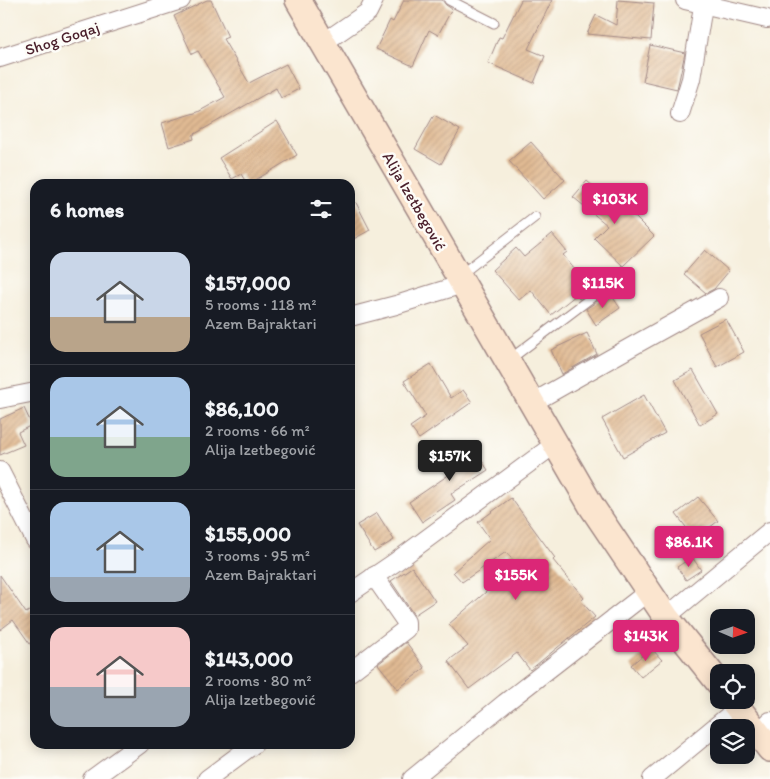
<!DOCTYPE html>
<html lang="en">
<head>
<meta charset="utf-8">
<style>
	:root { --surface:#171b24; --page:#242831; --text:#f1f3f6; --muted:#9ea1a6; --line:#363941; --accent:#db2777 }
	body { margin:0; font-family:Itim,sans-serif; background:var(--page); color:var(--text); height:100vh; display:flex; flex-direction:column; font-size:19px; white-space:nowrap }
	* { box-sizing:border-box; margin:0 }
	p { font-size:16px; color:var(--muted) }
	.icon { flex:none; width:28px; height:28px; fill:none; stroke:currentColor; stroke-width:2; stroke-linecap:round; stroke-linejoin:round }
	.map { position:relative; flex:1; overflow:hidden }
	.drawer { position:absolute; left:30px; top:179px; width:325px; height:570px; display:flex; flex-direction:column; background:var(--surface); border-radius:15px; box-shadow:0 2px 12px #0003 }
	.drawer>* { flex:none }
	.needle { width:32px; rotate:92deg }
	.controls { position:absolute; left:710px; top:609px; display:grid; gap:10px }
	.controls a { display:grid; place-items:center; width:45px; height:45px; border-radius:10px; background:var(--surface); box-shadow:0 2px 12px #0003; font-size:25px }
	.price { position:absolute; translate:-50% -42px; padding:0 11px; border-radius:5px; background:var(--accent); color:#fff; font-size:16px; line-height:32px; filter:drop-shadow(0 1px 2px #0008) }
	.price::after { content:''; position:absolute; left:50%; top:30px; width:15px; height:11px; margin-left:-8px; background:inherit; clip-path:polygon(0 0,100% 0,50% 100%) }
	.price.on { background:#222; color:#fff }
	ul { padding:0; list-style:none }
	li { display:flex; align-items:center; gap:15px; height:125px; padding:0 20px }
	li+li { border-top:1px solid var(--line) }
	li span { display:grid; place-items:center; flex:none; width:140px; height:100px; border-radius:15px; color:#555 }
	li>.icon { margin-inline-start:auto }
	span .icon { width:60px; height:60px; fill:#fffc; stroke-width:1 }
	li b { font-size:21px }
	h2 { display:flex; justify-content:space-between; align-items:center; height:60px; padding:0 20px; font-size:21px }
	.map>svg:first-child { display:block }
</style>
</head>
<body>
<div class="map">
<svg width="770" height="779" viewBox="0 0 770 779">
	<defs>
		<pattern id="building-hatch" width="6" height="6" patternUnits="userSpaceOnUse" patternTransform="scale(1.25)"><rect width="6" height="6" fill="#e0ba93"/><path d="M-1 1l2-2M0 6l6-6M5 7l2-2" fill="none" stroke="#c29f7f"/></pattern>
	</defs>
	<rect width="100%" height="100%" fill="#fdfcf7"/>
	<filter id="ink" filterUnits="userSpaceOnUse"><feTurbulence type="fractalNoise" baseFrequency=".02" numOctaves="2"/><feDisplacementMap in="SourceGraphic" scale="10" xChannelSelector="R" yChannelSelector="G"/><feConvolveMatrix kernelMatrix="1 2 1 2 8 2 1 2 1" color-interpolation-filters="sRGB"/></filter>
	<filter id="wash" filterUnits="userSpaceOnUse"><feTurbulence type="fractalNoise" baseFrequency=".0096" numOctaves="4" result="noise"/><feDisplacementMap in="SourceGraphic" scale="20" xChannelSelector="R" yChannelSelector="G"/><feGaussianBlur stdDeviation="1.12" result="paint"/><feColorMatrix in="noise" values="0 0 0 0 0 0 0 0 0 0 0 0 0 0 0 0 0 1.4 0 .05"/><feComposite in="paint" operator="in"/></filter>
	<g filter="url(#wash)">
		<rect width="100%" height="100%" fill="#f6efdd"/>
		<g id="blocks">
			<g fill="url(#building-hatch)">
				<polygon points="207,0 211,0 228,37 223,39 249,83 286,64 299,89 281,98 276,88 193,135 194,139 169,147 162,123 198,112 225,97 198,51 192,54 174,16"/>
				<polygon points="404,0 442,0 446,5 452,9 438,35 429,30 413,66 376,49 390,20 393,22"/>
				<polygon points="521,0 552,0 528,49 545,56 534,83 488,63 499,37 502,38"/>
				<polygon points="618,0 654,3 651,40 587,34 596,15 616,25"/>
				<polygon points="650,45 685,53 677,89 643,81"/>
				<polygon points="434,115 460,130 441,164 415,149"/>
				<polygon points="277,121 297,155 249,184 247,184 241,174 232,179 219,158"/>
				<polygon points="531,142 565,180 543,199 509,161"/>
				<polygon points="587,181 621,211 625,207 654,236 623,266 594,238 607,225 573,197"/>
				<polygon points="350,191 370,230 350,241"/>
				<polygon points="552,234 567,252 563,255 591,290 579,299 576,295 551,315 531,290 519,300 492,270 516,248 524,257"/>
				<polygon points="705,250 729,271 714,289 706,293 684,274"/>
				<polygon points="610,293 620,308 596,325 586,309 599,300 600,300"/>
				<polygon points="726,319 744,352 717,367 699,333"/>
				<polygon points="587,333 597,354 562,374 551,350"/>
				<polygon points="431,364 451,398 463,390 472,402 419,439 410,427 426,416 404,381"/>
				<polygon points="693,370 718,414 700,425 675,380"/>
				<polygon points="644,395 665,433 623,457 602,419"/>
				<polygon points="24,408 32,425 18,432 24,445 0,455 0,419"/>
				<polygon points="470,443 488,470 451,494 455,500 422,522 409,502 450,474 442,462"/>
				<polygon points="698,497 718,521 695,539 676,514"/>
				<polygon points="511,498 555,558 553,560 584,598 581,601 595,617 530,670 517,653 469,689 448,661 468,646 449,624 517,565 506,552 462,582 453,572 490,539 478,522"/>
				<polygon points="377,513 394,540 374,552 357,525"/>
				<polygon points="692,557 701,570 686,580 677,567"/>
				<polygon points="412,567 435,601 414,615 391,581"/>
				<polygon points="0,575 26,613 35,607 35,651 13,620 0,630"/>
				<polygon points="406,642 425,668 398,689 378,664"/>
				<polygon points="651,648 662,660 641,677 631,665"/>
			</g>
		</g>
	</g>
	<g filter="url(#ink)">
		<use href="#blocks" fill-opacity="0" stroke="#a08784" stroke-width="1"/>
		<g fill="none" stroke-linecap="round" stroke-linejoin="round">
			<g stroke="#a08784" stroke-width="11">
				<g id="lane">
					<polyline points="449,0 494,23"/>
					<polyline points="460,275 535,217"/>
					<polyline points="509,360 600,291"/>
				</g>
			</g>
			<g stroke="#a08784" stroke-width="20">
				<g id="street">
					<polyline points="685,0 767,19"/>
					<polyline points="323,43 368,12 374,0"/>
					<polyline points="0,58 181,0"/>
					<polyline points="680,114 691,79 704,0"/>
					<polyline points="350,317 396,305 463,284"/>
					<polyline points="0,399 35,392"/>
					<polyline points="532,403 638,343 719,298"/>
					<polyline points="0,471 35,540"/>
					<polyline points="350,593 394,563 555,444"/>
					<polyline points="666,617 770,531"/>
					<polyline points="350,672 406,629 406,622 374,576"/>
					<polyline points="758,733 770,721"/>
					<polyline points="92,779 140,744"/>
					<polyline points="207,779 254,744"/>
					<polyline points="412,779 505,703 649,591"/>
					<polyline points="652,779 738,708"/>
				</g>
			</g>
			<g stroke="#a08784" stroke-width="28">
				<g id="secondary">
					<polyline points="298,0 422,213 592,507 666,617 719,683"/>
					<polyline points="732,700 770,749"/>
				</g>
			</g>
			<use href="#lane" stroke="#fff" stroke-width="9"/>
			<use href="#street" stroke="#fff" stroke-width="18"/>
			<use href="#secondary" stroke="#fbe5cf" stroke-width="25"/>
		</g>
	</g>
	<g text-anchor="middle" stroke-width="5" stroke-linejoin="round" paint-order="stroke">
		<g font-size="16" fill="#4a1f2b" stroke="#fdfcf7">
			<text transform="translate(62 38) rotate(-18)" y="6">Shog Goqaj</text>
			<text transform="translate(415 201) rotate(60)" y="6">Alija Izetbegović</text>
		</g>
	</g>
</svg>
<div class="controls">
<a><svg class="needle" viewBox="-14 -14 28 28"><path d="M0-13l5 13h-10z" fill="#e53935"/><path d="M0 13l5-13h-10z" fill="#9ea1a6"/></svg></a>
<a><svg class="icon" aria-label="locate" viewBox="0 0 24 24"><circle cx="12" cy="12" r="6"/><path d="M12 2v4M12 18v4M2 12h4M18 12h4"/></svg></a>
<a><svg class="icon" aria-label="layers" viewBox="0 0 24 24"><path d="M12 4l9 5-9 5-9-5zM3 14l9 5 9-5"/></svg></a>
</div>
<b class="price" style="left:615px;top:225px">$103K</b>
<b class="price" style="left:603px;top:309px">$115K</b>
<b class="price on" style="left:450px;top:482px">$157K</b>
<b class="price" style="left:689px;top:568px">$86.1K</b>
<b class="price" style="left:516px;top:601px">$155K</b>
<b class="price" style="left:646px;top:662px">$143K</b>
<section class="drawer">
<h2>6 homes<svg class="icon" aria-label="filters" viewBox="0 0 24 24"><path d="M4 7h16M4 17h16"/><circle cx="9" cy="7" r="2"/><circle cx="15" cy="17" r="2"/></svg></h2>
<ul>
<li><span style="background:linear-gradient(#c9d6e8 65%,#b9a48a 0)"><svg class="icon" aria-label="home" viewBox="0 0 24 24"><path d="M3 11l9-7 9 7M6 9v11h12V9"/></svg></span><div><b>$157,000</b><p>5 rooms · 118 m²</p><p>Azem Bajraktari</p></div></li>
<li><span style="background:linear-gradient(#a9c7e8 60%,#7fa58c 0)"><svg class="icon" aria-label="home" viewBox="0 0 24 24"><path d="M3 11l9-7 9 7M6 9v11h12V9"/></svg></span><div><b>$86,100</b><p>2 rooms · 66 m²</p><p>Alija Izetbegović</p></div></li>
<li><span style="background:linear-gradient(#a9c7e8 75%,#9aa5b1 0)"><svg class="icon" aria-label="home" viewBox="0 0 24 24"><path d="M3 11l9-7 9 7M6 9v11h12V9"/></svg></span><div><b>$155,000</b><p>3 rooms · 95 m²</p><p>Azem Bajraktari</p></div></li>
<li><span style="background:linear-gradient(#f6c9c9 60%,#9aa5b1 0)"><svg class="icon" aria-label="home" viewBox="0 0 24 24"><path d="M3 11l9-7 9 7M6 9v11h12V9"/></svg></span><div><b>$143,000</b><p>2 rooms · 80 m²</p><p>Alija Izetbegović</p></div></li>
</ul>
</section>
</div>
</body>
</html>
